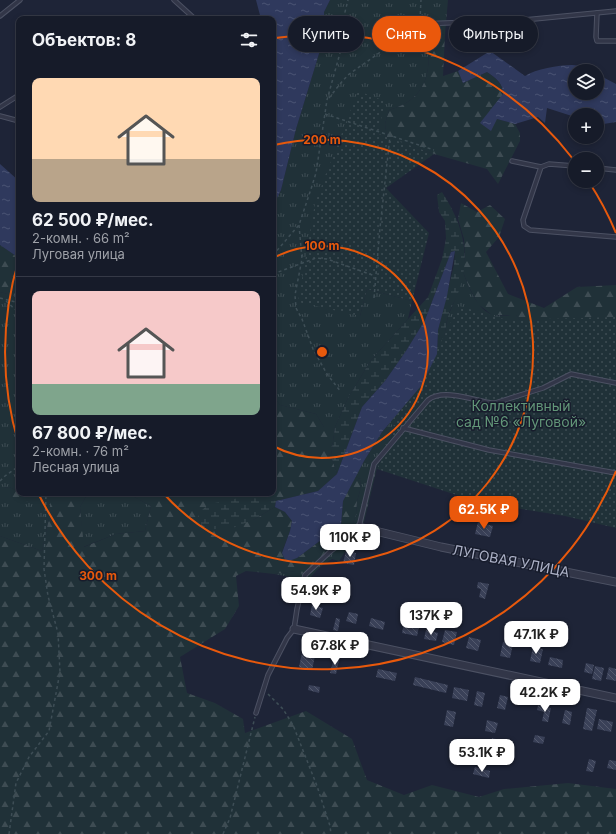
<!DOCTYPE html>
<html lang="ru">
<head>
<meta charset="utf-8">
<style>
	:root { --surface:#161b29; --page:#232835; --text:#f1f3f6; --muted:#9ea1a8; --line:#353946; --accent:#ea580c }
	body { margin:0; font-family:Inter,sans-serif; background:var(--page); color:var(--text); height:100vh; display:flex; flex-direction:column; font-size:15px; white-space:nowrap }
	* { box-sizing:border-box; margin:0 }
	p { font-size:13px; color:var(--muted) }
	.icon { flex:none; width:22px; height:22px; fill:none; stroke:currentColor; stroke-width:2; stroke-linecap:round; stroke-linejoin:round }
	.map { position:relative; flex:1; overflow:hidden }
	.drawer { position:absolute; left:16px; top:16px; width:260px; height:480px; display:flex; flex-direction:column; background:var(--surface); border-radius:8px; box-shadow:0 2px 6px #0003,0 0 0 1px var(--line) }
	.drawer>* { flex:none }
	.banner { position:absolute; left:288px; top:16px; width:268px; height:36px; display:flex; gap:8px }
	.tools { position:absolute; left:568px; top:64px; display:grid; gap:8px }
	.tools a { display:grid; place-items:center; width:36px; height:36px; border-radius:50%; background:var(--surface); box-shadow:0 2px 6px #0003,0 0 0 1px var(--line); font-size:20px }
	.price { position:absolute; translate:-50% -34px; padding:0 9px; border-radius:8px; background:#fff; color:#222; font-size:13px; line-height:26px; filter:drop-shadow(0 1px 2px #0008) }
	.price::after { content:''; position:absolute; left:50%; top:24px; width:12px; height:9px; margin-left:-6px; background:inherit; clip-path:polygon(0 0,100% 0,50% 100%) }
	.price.on { background:var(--accent); color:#fff }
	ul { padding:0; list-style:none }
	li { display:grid; align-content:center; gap:8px; height:212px; padding:0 16px }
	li+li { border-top:1px solid var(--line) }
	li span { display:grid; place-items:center; height:124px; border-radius:8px; color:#555 }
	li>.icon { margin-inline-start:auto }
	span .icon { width:72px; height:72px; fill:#fffc; stroke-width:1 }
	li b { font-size:17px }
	h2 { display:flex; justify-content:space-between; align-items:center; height:48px; padding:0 16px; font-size:17px }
	.chip { padding:0 14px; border-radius:18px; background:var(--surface); box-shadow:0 2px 6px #0003,0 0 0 1px var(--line); font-size:14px; line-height:36px }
	.chip.on { background:var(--accent); color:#fff }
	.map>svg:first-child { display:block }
</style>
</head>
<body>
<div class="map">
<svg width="616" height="834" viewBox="0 0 616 834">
	<defs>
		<pattern id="grass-tufts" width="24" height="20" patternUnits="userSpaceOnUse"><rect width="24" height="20" fill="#203138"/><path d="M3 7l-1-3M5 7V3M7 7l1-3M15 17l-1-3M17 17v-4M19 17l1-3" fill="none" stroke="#3e4c53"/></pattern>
		<pattern id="forest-firs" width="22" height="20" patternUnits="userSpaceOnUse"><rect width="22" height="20" fill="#203138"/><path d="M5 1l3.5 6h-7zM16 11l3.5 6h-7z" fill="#3e4c53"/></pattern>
		<pattern id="wetland-marsh" width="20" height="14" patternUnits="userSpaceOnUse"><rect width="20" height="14" fill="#203138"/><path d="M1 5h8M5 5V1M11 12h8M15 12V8" fill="none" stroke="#3e4c53"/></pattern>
		<pattern id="park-dots" width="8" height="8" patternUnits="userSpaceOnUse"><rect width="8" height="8" fill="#203138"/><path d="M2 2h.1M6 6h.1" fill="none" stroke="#3e4c53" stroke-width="1.8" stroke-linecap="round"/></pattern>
		<pattern id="water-ripples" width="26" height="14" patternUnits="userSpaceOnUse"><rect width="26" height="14" fill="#2f395d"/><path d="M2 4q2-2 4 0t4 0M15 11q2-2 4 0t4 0" fill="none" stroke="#4a5373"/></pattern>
		<pattern id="building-back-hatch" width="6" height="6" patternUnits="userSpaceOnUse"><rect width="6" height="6" fill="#3a4158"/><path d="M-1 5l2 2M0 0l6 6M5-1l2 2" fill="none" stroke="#545a6e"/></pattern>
	</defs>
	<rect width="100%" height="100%" fill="#1e2437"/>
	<g fill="url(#grass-tufts)">
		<path d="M330,0H448L445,34L437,35C435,39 432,42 430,46C428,52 429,61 428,68C425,91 411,104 389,110L385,124L387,138L378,134L358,91L360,316L367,289L412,301L408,319L371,360L348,398L335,427H324L316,414L280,405L273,396V206L281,190L296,129L325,34L324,12Z"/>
		<path d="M463,272C468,285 477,311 494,315C501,316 509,315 516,315L527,329L444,337L448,316L457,295Z"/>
		<polygon points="0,292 19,297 19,490 18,491 9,487 4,488 15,498 41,500 42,493 50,493 50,514 42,551 0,536"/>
		<path d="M406,404L377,468L364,522L358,537L352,541L339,561L332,559C321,565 311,574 306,586L301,579L274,574L296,571L317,562L334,541L350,533L356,514L357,501L360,491L361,479L355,477L364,461L382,432Z"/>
		<polygon points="88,493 127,493 151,506 145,531 116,534 83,547 80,507"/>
	</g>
	<g fill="url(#forest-firs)">
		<path d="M445,34L443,76L458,71L463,83L487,72C510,87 503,96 497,119L515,124L520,133V141L498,184L487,169L434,154L387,138L385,124L389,110C411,104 425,91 428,68C429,61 428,52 430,46C432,42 435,39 437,35Z"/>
		<polygon points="461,203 477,212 490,205 505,219 499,237 486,252 508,294 544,308 577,287 616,285 616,333 527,329 516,315 492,315 478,304 469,287 463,272 465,255 464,239 458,219"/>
		<polygon points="0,245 19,258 19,297 0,292"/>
		<polygon points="273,396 280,405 316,414 324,427 335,427 331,456 337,474 318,491 276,501 244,498 253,520 275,507 285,512 292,521 290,531 282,552 297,558 341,525 343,501 355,477 361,479 360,491 357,501 356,514 350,533 334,541 317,562 302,574 296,571 274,574 246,571 236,576 239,606 225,629 180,657 187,693 215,703 243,719 245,733 306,711 352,739 367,780 404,795 432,785 479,797 504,789 568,783 616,789 616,834 0,834 0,536 42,551 50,514 50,493 88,493 80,507 84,547 116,534 145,531 151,506 127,493 273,493"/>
		<path d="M9,487L18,491L19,490V493H42L41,499C28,506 21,497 8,500L1,494L4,488Z"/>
	</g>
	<g fill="url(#wetland-marsh)">
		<path d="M442,192C464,226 472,257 457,296C454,303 450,309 448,316C446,323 446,330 444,337C442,343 439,348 437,354L438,330L454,265L455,251L451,252L425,320L406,351L385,381L362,407L337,474L331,456L335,427L348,398L371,360L428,297L442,259L446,239L445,221L439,212L437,195Z"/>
		<polygon points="244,497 276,501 275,507 253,520 230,529 208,529 201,524 197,518 203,509 210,504"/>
	</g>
	<g fill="url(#park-dots)">
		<polygon points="358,91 385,101 378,134 434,154 386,188 429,233 412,301 367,289 360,316 298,302 315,203"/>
		<polygon points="459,306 507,320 616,317 616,528 565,516 478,502 377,469 396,427 383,419 436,352"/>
	</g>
	<g fill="url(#water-ripples)">
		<polygon points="256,0 330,0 324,12 325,34 296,129 281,190 273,206 273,19 261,19"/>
		<path d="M490,51L525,76C536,69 558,65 572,65C579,65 585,68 590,71H575V93H597V74L616,84V122L597,125V115H575V117L547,108L545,123L538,117L515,124L497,119L491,131L480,123L503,94C503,83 496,78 487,72L463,83L458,71Z"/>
		<polygon points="0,164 19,181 19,258 0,245"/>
		<polygon points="455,251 447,296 438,330 437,354 421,386 382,432 364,461 343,501 341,525 297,558 286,562 282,553 290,531 292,521 285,512 275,507 276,501 318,491 337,474 362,407 385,381 406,351 425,320 451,252"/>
	</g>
	<g fill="url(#building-back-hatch)">
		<polygon points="478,522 493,526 490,537 475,534"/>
		<polygon points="346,551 356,553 354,565 343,563"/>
		<polygon points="478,582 489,584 485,599 479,597 481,589 477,588"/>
		<polygon points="312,605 323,608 320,618 310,615"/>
		<polygon points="349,612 358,614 356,624 346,621"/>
		<polygon points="336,618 340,619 338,631 333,630"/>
		<polygon points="371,618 385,622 383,630 369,626"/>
		<polygon points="404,623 419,627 417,636 402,633"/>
		<polygon points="426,630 438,633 436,641 424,639"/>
		<polygon points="445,630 457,632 454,645 442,642"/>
		<polygon points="469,637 481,640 478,651 466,648"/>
		<polygon points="503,642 513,644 510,658 500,656"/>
		<polygon points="533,647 543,649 540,663 530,661"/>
		<polygon points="302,653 315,656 312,670 299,667"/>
		<polygon points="550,657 563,660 562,668 548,665"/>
		<polygon points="334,658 339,660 336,674 330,673"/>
		<polygon points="586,663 594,665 592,674 584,672"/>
		<polygon points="595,666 604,668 601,681 592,679"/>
		<polygon points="609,667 616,669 616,681 606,679"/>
		<polygon points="378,669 397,673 395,681 376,677"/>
		<polygon points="415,677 448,685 446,693 413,685"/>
		<polygon points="309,685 320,687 319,693 308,690"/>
		<polygon points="454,687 469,690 467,701 452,698"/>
		<polygon points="477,691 485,693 482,707 474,705"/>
		<polygon points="500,695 508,697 505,710 497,708"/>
		<polygon points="538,705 551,708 548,722 542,721 544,712 537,710"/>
		<polygon points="587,708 597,710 592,731 583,729"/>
		<polygon points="447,710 456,712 453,727 444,725"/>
		<polygon points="565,710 572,712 570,725 562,723"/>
		<polygon points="599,719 613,722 611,732 597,729"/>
		<polygon points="487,720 498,723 495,733 485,731"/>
		<polygon points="535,735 545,737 543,744 533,742"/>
		<polygon points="492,738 500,740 498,749 504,751 502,760 494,758 495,755 488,753"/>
		<polygon points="483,755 494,758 492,764 481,762"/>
		<polygon points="589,759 596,761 593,772 586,771"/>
		<polygon points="609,760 616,761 616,770 607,768"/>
		<polygon points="475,767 490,771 489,778 473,774"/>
	</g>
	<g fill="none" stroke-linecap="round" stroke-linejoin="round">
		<g stroke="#4c5163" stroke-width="5.5">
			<g id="lane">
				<polyline points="174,0 195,19"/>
				<polyline points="597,13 596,37 597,41 616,41"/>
				<polyline points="0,16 20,0"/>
				<polyline points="420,24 524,20 616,11"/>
				<polyline points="0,107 19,95"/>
				<polyline points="0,116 19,121"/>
				<polyline points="512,161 541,167"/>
				<polyline points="575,166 549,164 541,167 523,220 524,226 530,230 616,237"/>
				<polyline points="597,168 616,170"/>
				<polyline points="403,428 489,450 616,473"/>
				<path d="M256,713L268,675L287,638L294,629L297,609L305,575L332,550L349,538L359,527L374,464L428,400C443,388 473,400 491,403H495L543,388L571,374L616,383"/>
			</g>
		</g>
		<g stroke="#4c5163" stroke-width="9">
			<g id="street">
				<polyline points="359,527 441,547 616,582"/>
				<polyline points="294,629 616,698"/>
			</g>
		</g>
		<g stroke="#3e4e56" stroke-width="1.5" stroke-dasharray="3 3" stroke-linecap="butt">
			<polyline points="420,20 421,0"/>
			<polyline points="329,98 340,84 348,75 417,26"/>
			<polyline points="325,114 434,150"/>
			<polyline points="299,225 302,259 295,295 296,308 302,319 313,349 327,374 341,392"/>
			<polyline points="273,255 299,225 311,189 316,173 327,100 340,53 340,32 348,0"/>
			<polyline points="273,274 316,258 327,259 375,276"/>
			<polyline points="0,298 19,303"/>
			<polyline points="374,298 380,228 390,136"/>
			<polyline points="6,301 19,313"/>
			<polyline points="0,481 5,476 19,466"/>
			<polyline points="268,694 283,709 293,725 317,786 330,826 331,834"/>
			<polyline points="9,834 16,783 29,757 49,731 60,672 58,633 48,596 44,569 46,493"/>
			<polyline points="223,834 230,818 255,717"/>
		</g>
		<use href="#lane" stroke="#323648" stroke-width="3.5"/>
		<use href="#street" stroke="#323648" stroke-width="7"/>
	</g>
	<g fill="none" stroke="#e8590c" stroke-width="2">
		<path d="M273 258A106 106 0 1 1 273 446"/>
		<path d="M274 145A212 212 0 1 1 164 494"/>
		<path d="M616 471A317 317 0 0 1 38 493M19 445A317 317 0 0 1 19 259M275 38A317 317 0 0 1 573 159M589 182A317 317 0 0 1 616 233"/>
	</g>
	<g text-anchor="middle" stroke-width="3" stroke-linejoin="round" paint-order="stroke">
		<g font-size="14" fill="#629678" stroke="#171c2c">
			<text x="521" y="411">Коллективный<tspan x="521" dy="16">сад №6 «Луговой»</tspan></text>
		</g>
		<g font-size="14" fill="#abb0c5" stroke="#171c2c">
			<text transform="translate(511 561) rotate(11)" y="5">ЛУГОВАЯ УЛИЦА</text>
		</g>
	</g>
	<circle cx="322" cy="352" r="6" fill="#e8590c" stroke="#171c2c" stroke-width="2"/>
	<g font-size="12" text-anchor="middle" font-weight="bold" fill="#e8590c" stroke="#171c2c" stroke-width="3" stroke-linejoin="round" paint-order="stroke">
		<text x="322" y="144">200 m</text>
		<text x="322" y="250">100 m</text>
		<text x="98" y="580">300 m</text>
	</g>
</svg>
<div class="tools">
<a><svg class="icon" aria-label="layers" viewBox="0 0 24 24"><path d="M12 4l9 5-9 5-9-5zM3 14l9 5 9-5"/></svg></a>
<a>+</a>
<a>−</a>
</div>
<b class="price on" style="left:484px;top:530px">62.5K ₽</b>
<b class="price" style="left:350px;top:558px">110K ₽</b>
<b class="price" style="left:316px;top:611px">54.9K ₽</b>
<b class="price" style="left:431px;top:636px">137K ₽</b>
<b class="price" style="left:536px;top:655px">47.1K ₽</b>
<b class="price" style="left:335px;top:666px">67.8K ₽</b>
<b class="price" style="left:545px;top:713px">42.2K ₽</b>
<b class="price" style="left:482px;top:773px">53.1K ₽</b>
<div class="banner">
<a class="chip">Купить</a>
<a class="chip on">Снять</a>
<a class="chip">Фильтры</a>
</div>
<section class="drawer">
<h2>Объектов: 8<svg class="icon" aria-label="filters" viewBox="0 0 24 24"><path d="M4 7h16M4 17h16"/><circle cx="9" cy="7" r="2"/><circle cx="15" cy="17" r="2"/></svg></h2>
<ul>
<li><span style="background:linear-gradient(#ffd9b3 65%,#b9a48a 0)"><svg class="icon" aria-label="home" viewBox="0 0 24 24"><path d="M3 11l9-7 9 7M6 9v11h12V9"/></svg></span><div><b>62 500 ₽/мес.</b><p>2-комн. · 66 m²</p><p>Луговая улица</p></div></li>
<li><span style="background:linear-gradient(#f6c9c9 75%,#7fa58c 0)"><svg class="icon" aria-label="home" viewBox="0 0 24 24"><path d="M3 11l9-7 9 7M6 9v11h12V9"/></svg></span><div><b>67 800 ₽/мес.</b><p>2-комн. · 76 m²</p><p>Лесная улица</p></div></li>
</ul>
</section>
</div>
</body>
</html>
